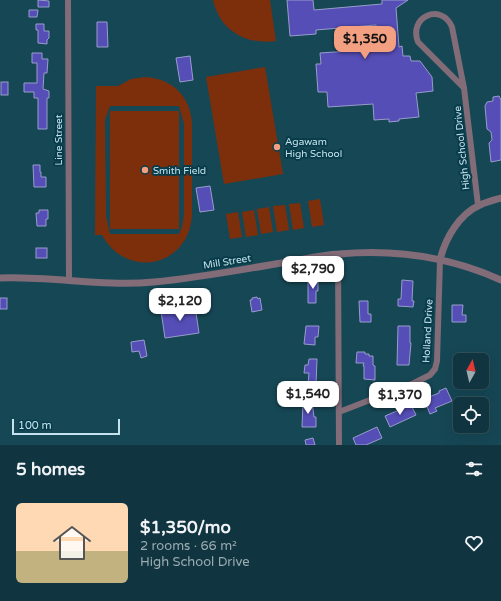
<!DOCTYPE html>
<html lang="en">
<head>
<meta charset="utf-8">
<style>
	:root { --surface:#103540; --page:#193d47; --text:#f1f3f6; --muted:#9cabb1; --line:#305059; --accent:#f2a081 }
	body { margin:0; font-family:"Varela Round",sans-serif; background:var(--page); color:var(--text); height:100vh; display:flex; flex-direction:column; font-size:15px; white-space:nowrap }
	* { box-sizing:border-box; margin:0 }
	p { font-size:13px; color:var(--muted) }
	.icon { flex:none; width:22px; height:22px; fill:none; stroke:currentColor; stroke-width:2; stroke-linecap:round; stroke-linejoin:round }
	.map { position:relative; height:445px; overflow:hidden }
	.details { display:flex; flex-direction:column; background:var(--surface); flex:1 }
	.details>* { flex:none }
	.needle { width:26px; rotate:8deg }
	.controls { position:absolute; left:453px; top:353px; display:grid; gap:8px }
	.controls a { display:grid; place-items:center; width:36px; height:36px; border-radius:6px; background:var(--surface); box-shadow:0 4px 16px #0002,0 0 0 1px var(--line); font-size:20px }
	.scale { position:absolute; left:12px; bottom:10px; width:108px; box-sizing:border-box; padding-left:4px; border:2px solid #c5e3ee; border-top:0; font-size:11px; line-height:14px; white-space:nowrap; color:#c5e3ee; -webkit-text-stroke:3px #083c4a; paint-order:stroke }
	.price { position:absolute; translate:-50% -34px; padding:0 9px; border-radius:8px; background:#fff; color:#222; font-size:13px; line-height:26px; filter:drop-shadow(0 1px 2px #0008) }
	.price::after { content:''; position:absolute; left:50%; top:24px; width:12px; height:9px; margin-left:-6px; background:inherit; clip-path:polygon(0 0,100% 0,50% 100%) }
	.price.selected { background:var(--accent); color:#111 }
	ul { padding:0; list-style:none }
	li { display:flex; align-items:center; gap:12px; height:100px; padding:0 16px }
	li+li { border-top:1px solid var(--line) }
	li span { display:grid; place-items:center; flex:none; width:112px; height:80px; border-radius:6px; color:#555 }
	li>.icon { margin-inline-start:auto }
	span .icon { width:48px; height:48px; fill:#fffc; stroke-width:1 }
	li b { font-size:17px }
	h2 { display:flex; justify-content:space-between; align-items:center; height:48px; padding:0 16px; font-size:17px }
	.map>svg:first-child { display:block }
</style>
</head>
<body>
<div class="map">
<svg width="501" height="445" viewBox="0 0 501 445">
	<rect width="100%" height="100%" fill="#164755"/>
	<g fill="#7d2f0c" fill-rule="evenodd">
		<path d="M213,0H270L276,41C246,45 220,31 213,0Z"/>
		<polygon points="265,67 283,174 224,184 206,77"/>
		<path d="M145,77C172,78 191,97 192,124V215C189,267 127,280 102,235H95L96,86H118L131,79ZM110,106H179L184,124V215L182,227L179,234H110L106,216L105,120Z"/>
		<rect x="110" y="111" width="69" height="118"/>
		<polygon points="320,199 324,225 312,227 308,201"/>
		<polygon points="300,203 304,228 293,230 289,204"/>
		<polygon points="285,205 289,230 277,232 273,206"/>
		<polygon points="269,207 273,232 261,234 257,209"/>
		<polygon points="254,210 258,235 246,237 242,212"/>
		<polygon points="238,212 242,237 230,239 226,214"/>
	</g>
	<g fill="#554eb7" stroke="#989ccc">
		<polygon points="38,0 49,1 49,7 38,7"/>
		<polygon points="287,0 313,0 314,10 382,4 382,0 408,0 396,8 399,47 402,46 403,56 410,56 411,61 420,61 432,77 433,91 416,93 419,117 399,119 399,121 389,122 389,119 374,120 373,104 328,107 327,92 318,92 316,64 321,64 320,53 378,49 376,25 316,30 316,34 290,36"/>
		<polygon points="29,10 38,10 37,17 29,17"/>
		<polygon points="97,22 107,22 108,47 97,47"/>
		<polygon points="36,24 44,24 44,31 49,31 49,38 47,40 47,44 38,43 38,30 36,30"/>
		<polygon points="32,53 42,53 42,59 48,59 47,73 44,73 43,89 49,91 49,98 47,98 47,129 38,129 38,98 34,98 34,92 24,92 24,83 37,83 37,63 32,63"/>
		<polygon points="190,56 193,80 180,82 176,58"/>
		<rect x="1" y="82" width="7" height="13"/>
		<polygon points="499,96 501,100 501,160 491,162 489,143 492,140 491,132 487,129 485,106 487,102 493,101 493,97"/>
		<polygon points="33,165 40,165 40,172 41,172 41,177 46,177 46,187 34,187"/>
		<polygon points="210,186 214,210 200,212 196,188"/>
		<polygon points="39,210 48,210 48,219 46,219 46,226 37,226 36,213 39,213"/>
		<rect x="36" y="248" width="11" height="10"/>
		<polygon points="308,279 318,279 318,291 316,291 316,303 308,303"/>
		<polygon points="402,280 413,281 412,301 414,301 413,307 398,306 398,299 401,299"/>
		<polygon points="257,297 258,299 260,298 262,310 252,312 250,300 252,300 252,298"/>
		<rect x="0" y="298" width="7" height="11"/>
		<polygon points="359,301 368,301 368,314 371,314 371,322 360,322"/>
		<polygon points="452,305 463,305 462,315 466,315 466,322 452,322"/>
		<polygon points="195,306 199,333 165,338 161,311"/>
		<polygon points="306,326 319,326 318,337 315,337 315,345 304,344"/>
		<polygon points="398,326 410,326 410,343 411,343 409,365 397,365"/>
		<polygon points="144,340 147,356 141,358 139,351 132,352 131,342"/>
		<polygon points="357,352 365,352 365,354 369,354 369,356 373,356 373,365 375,366 375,380 364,379 364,366 363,366 364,363 356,363"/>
		<polygon points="309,359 317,359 316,384 308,384 309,373 304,373 305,365 308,365"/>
		<polygon points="446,388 452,401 435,408 437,411 430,414 424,399 439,393 439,391"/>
		<polygon points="303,401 312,401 314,417 316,417 316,427 302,427"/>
		<polygon points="411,405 416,415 390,427 385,416"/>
		<polygon points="377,427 382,438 366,445 356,445 353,438"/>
		<polygon points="313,438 315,445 306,445 305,440"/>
	</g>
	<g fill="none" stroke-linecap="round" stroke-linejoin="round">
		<g stroke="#816c78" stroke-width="6">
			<polyline points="68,0 69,280"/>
			<path d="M464,88L418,42C408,17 441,2 452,27L464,88L478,205"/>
			<polyline points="338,254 339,445"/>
			<polyline points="339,412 414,383 430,375 435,369 437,361 440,260"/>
		</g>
		<g stroke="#816c78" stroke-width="7">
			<path d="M440,260C445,239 459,214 480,205C486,202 494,200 501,198"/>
			<path d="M0,278C51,276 103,287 154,282C199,278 244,269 288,262C305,259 322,255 339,254C394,249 450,257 501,280"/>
		</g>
	</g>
	<g fill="#f2a081" stroke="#083c4a" stroke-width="1.5">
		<circle cx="277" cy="147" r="4"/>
		<circle cx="145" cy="170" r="4"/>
	</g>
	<g text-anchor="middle" stroke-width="4" stroke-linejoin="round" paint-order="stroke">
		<g font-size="10" fill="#c5e3ee" stroke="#083c4a">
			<text transform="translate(58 140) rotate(-90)" y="4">Line Street</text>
			<text transform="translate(461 148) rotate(-96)" y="4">High School Drive</text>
			<text transform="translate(227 261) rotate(-9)" y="4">Mill Street</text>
			<text transform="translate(427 331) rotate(-87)" y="4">Holland Drive</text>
		</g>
		<g font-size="10" fill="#c5e3ee" stroke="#083c4a" text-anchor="start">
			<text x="285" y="145">Agawam<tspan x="285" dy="12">High School</tspan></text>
			<text x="153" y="174">Smith Field</text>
		</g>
	</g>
</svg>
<div class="controls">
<a><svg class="needle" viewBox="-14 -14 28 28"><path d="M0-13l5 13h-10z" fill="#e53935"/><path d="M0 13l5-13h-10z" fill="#9cabb1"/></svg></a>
<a><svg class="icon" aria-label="locate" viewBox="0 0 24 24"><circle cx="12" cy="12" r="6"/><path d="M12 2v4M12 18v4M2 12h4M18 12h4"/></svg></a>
</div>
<div class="scale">100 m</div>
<b class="price selected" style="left:365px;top:60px">$1,350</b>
<b class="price" style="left:313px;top:290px">$2,790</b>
<b class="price" style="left:180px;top:322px">$2,120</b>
<b class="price" style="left:308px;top:415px">$1,540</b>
<b class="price" style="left:400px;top:416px">$1,370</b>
</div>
<section class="details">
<h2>5 homes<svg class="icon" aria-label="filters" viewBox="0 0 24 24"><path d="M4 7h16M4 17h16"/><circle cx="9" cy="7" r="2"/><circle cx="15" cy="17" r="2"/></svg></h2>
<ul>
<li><span style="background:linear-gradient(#ffd9b3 60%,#c2b280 0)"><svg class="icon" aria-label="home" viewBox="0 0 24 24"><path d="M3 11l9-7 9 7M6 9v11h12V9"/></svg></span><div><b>$1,350/mo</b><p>2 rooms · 66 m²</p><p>High School Drive</p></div><svg class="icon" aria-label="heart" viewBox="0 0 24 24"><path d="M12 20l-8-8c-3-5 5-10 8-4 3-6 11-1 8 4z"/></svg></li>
</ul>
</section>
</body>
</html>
